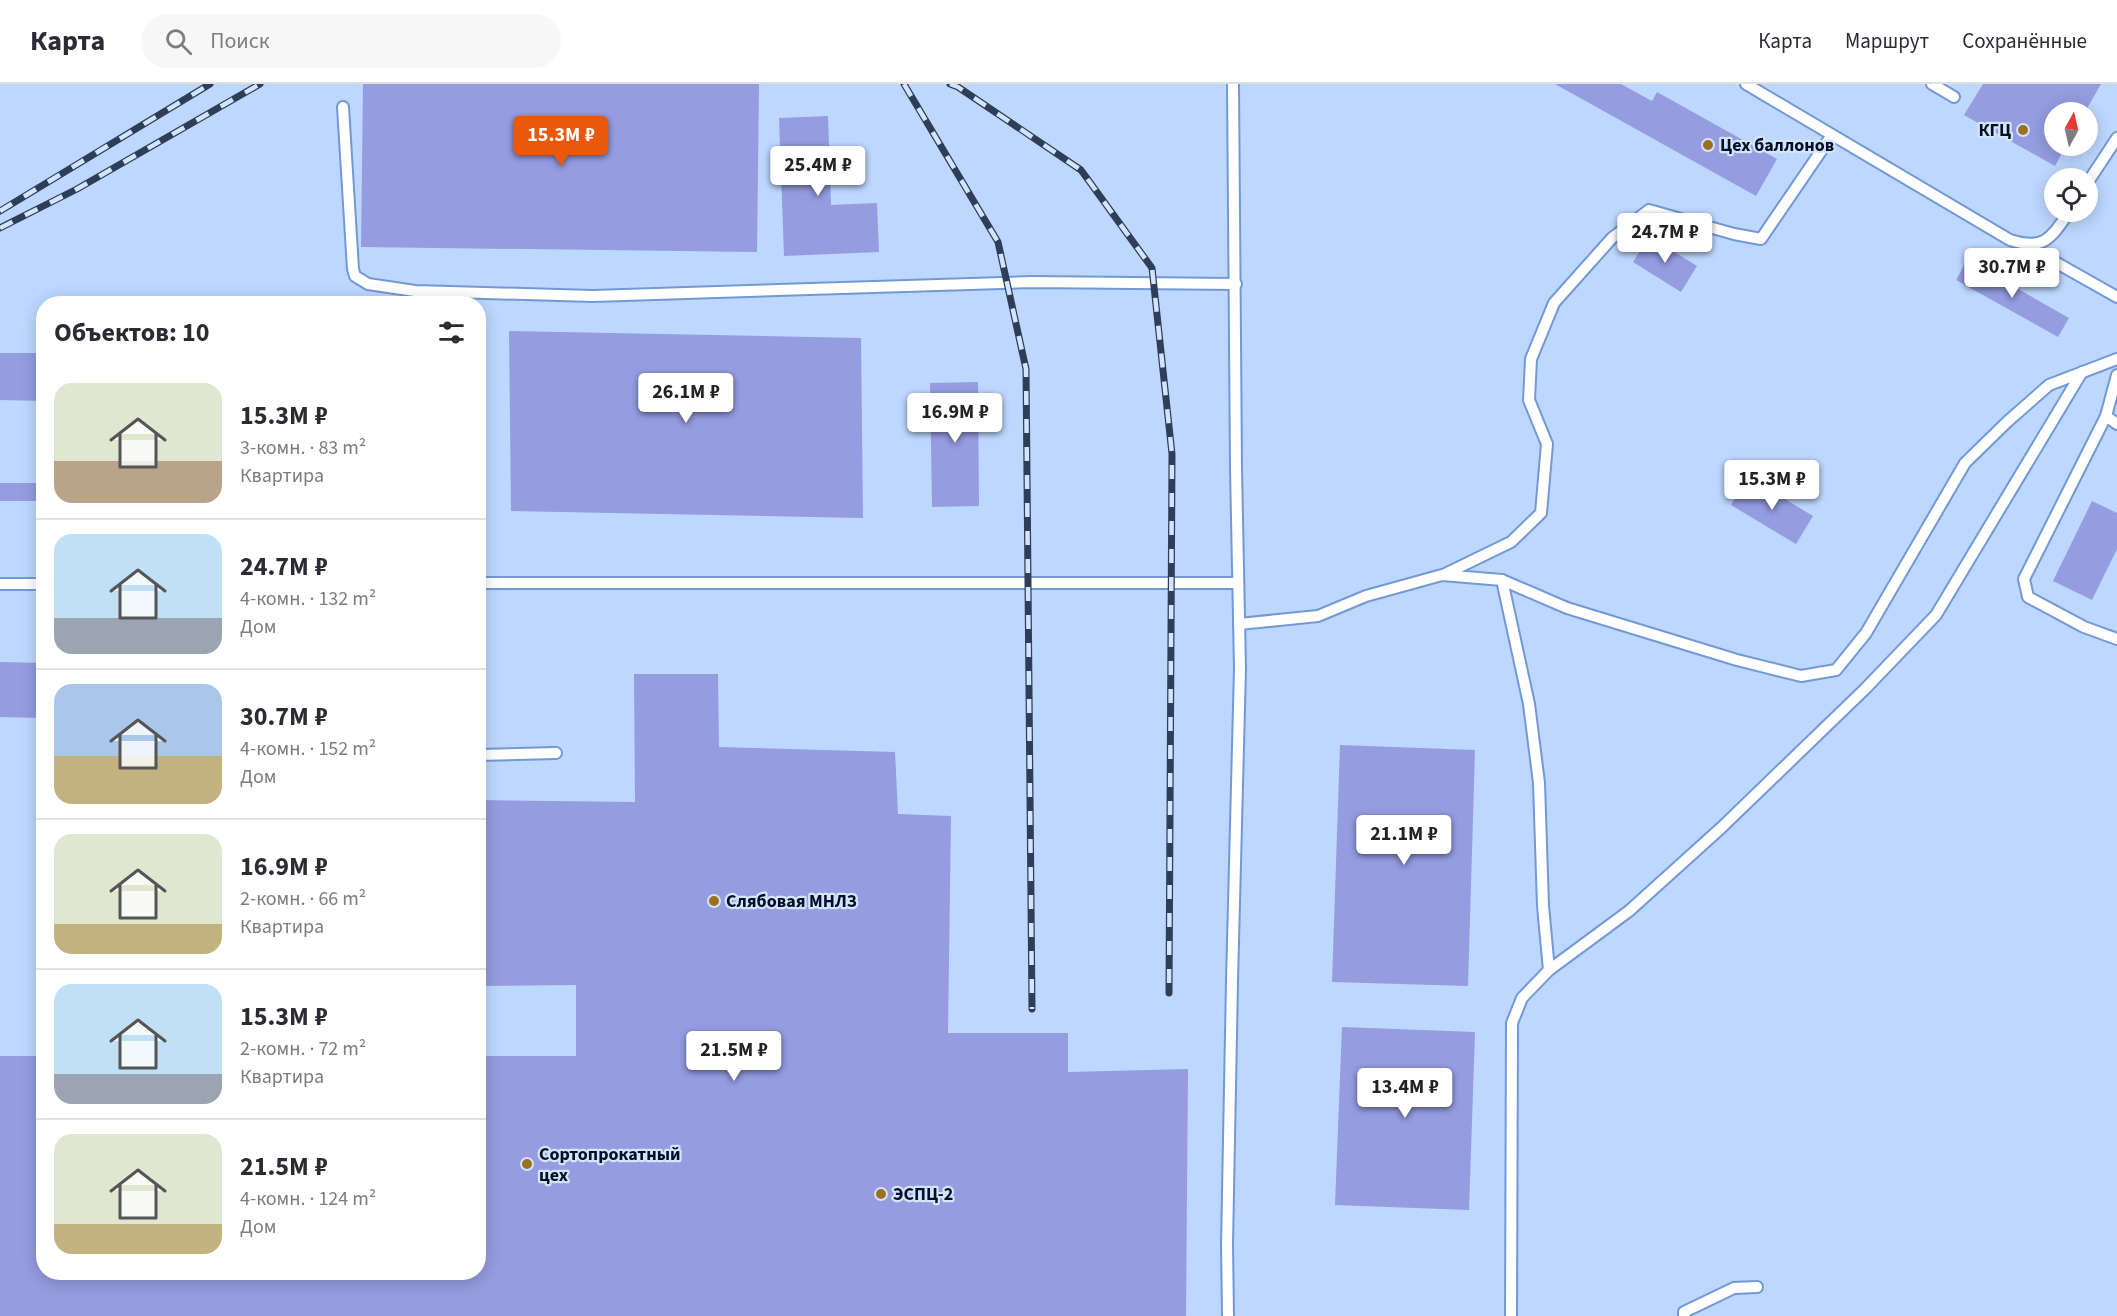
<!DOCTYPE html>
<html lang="ru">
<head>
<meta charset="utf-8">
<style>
	:root { --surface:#fff; --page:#f7f7f7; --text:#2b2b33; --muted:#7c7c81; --line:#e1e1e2; --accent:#ea580c }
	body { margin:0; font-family:"Source Sans 3",sans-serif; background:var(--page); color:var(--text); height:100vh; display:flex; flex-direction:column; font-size:22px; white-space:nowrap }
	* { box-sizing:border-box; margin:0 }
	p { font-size:20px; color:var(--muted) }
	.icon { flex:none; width:33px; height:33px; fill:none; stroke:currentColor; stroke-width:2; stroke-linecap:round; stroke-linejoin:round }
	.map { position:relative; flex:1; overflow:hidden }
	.panel { position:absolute; left:36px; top:212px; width:450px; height:984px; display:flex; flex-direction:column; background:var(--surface); border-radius:24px; box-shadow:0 3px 15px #0003 }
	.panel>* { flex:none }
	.needle { width:39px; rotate:8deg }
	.fabs { position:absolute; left:2044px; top:18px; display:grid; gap:12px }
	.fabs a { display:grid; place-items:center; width:54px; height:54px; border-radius:50%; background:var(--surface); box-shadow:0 3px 15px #0003; font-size:30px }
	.price { position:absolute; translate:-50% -51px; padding:0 14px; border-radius:6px; background:#fff; color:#222; font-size:20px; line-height:39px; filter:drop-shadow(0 2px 3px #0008) }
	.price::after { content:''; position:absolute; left:50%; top:36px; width:18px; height:14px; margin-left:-9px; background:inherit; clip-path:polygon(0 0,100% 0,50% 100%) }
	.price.current { background:var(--accent); color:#fff }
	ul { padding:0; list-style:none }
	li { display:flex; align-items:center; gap:18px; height:150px; padding:0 18px }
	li+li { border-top:2px solid var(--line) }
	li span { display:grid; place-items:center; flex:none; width:168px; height:120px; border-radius:18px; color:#555 }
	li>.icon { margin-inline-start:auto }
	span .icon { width:72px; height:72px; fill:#fffc; stroke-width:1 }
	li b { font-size:26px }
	h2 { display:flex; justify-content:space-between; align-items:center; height:72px; padding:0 18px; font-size:26px }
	header { display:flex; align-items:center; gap:36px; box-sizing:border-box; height:84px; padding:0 30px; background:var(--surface); border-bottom:2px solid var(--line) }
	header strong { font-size:28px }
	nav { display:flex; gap:33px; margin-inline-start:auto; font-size:21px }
	.search { width:420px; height:54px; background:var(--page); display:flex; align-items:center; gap:15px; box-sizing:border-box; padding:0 21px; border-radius:33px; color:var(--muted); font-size:22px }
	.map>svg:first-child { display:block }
</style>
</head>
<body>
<header>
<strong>Карта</strong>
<div class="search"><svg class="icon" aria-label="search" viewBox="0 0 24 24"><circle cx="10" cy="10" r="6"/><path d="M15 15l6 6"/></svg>Поиск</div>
<nav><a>Карта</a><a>Маршрут</a><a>Сохранённые</a></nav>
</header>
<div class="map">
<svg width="2117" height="1232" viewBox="0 0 2117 1232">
	<rect width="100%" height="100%" fill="#bed7fe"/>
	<g fill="#959ce0">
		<polygon points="363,0 759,0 757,168 361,163"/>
		<polygon points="1555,0 1621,0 1652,17 1657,8 1777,75 1756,112"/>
		<polygon points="1983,0 2101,0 2085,28 2055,28 2055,62 2066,62 2055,82 1964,31"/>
		<polygon points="828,32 831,121 877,119 879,168 784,172 779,34"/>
		<polygon points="1649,152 1697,182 1681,208 1633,178"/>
		<polygon points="1967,176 2069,234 2058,253 1956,196"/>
		<polygon points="509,247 861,254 863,434 511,427"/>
		<polygon points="0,269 44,269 44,317 0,316"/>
		<polygon points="978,298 979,422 932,423 930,299"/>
		<polygon points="1748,393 1813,432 1796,460 1731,421"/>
		<rect x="0" y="399" width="44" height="18"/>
		<polygon points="2092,417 2117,429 2117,465 2092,516 2053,497"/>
		<polygon points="0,578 44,579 44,634 0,633"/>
		<polygon points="634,590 718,590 719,663 895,668 898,730 951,732 948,949 1068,949 1068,988 1188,985 1186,1232 0,1232 0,972 44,972 44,1188 478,1188 478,972 576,972 576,901 478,902 478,716 635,718"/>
		<polygon points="1340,661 1475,666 1468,902 1332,898"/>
		<polygon points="1342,943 1475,948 1469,1126 1335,1121"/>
	</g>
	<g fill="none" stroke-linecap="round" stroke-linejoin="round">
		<g stroke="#7299d6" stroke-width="14">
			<g id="service">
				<path d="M1746,0L2010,156C2044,167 2051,154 2069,128"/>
				<polyline points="1932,0 1954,13"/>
				<polyline points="343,23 353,185 355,192 368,200 415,207 593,212 1031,198 1236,200"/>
				<polyline points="2088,98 2117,54"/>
				<polyline points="2025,161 2117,213"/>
				<polyline points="2117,291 2106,332 2117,340"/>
				<polyline points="2106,332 2024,495 2028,513 2084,543 2117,555"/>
				<polyline points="1443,491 1511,458 1541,429 1547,360 1529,316 1531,275 1554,219 1612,154 1649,126 1734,150 1761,155 1832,51"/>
				<polyline points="1502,496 1529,620 1539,699 1543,822 1549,886"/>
				<polyline points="478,499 1238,499"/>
				<polyline points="0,500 44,500"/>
				<polyline points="1239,540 1318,532 1366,512 1442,491 1502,496 1567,524 1737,576 1801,592 1836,586 1866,549 1965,379 2007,338 2049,301 2117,275"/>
				<polyline points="478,671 556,669"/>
				<polyline points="1228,1232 1227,1161 1232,897 1240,584 1236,384 1233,0"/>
				<polyline points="1511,1232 1512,939 1522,914 1549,886 1629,827 1721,744 1865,605 1936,531 2082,288"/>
				<polyline points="1684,1232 1684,1228 1734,1204 1757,1203"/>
			</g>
		</g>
		<use href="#service" stroke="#fff" stroke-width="10"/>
		<g stroke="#2f3e58" stroke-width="7">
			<g id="rail">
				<polyline points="904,0 998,158 1026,285 1032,925"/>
				<polyline points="950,0 958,3 1081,86 1152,184 1172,370 1169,909"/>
				<polyline points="0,127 210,0"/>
				<polyline points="0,144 77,105 260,0"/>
			</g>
		</g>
		<use href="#rail" stroke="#d3e4fe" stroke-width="4.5" stroke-dasharray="14" stroke-linecap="butt"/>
	</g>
	<g fill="#9b701f" stroke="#d3e4fe" stroke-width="2">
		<circle cx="2023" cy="46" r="6"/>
		<circle cx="1708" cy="61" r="6"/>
		<circle cx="714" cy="817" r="6"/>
		<circle cx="527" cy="1080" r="6"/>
		<circle cx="881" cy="1110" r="6"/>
	</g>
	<g text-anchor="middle" stroke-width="4.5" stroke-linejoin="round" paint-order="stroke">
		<g font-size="18" font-weight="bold" fill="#030f25" stroke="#d3e4fe" text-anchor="start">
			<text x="2011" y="52" text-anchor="end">КГЦ</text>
			<text x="1720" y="67">Цех баллонов</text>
			<text x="726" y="823">Слябовая МНЛЗ</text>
			<text x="539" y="1076">Сортопрокатный<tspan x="539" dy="21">цех</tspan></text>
			<text x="893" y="1116">ЭСПЦ-2</text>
		</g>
	</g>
</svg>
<div class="fabs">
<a><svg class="needle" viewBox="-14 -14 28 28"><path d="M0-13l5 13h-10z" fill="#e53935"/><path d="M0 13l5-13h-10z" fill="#7c7c81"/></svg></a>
<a><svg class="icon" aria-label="locate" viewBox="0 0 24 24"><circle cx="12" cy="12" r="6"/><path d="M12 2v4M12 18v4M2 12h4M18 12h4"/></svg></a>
</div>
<b class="price current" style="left:561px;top:83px">15.3M ₽</b>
<b class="price" style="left:818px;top:113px">25.4M ₽</b>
<b class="price" style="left:1665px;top:180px">24.7M ₽</b>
<b class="price" style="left:2012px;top:215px">30.7M ₽</b>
<b class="price" style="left:686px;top:340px">26.1M ₽</b>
<b class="price" style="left:955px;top:360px">16.9M ₽</b>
<b class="price" style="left:1772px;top:427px">15.3M ₽</b>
<b class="price" style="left:1404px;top:782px">21.1M ₽</b>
<b class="price" style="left:734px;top:998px">21.5M ₽</b>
<b class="price" style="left:1405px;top:1035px">13.4M ₽</b>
<section class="panel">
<h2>Объектов: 10<svg class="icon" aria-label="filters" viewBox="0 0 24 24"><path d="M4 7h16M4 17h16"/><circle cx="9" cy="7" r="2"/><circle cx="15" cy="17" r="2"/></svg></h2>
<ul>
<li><span style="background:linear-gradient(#dfe7d0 65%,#b9a48a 0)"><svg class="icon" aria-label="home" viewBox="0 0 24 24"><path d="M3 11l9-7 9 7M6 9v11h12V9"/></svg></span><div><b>15.3M ₽</b><p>3-комн. · 83 m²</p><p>Квартира</p></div></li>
<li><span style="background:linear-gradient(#bfe0f5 70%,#9aa5b1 0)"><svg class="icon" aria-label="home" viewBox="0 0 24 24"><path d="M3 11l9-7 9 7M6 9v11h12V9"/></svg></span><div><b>24.7M ₽</b><p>4-комн. · 132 m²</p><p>Дом</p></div></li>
<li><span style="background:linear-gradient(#a9c7e8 60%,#c2b280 0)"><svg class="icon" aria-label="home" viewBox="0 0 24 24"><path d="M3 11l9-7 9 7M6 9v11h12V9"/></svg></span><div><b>30.7M ₽</b><p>4-комн. · 152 m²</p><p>Дом</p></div></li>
<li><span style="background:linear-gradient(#dfe7d0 75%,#c2b280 0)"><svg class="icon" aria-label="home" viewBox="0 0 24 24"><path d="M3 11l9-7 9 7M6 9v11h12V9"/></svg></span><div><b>16.9M ₽</b><p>2-комн. · 66 m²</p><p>Квартира</p></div></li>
<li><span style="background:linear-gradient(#bfe0f5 75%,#9aa5b1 0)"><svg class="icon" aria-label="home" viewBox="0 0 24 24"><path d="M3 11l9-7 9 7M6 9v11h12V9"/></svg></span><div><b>15.3M ₽</b><p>2-комн. · 72 m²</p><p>Квартира</p></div></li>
<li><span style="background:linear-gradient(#dfe7d0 75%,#c2b280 0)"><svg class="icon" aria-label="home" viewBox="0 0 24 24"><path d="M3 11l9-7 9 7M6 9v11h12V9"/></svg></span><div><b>21.5M ₽</b><p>4-комн. · 124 m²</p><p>Дом</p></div></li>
</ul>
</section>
</div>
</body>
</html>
